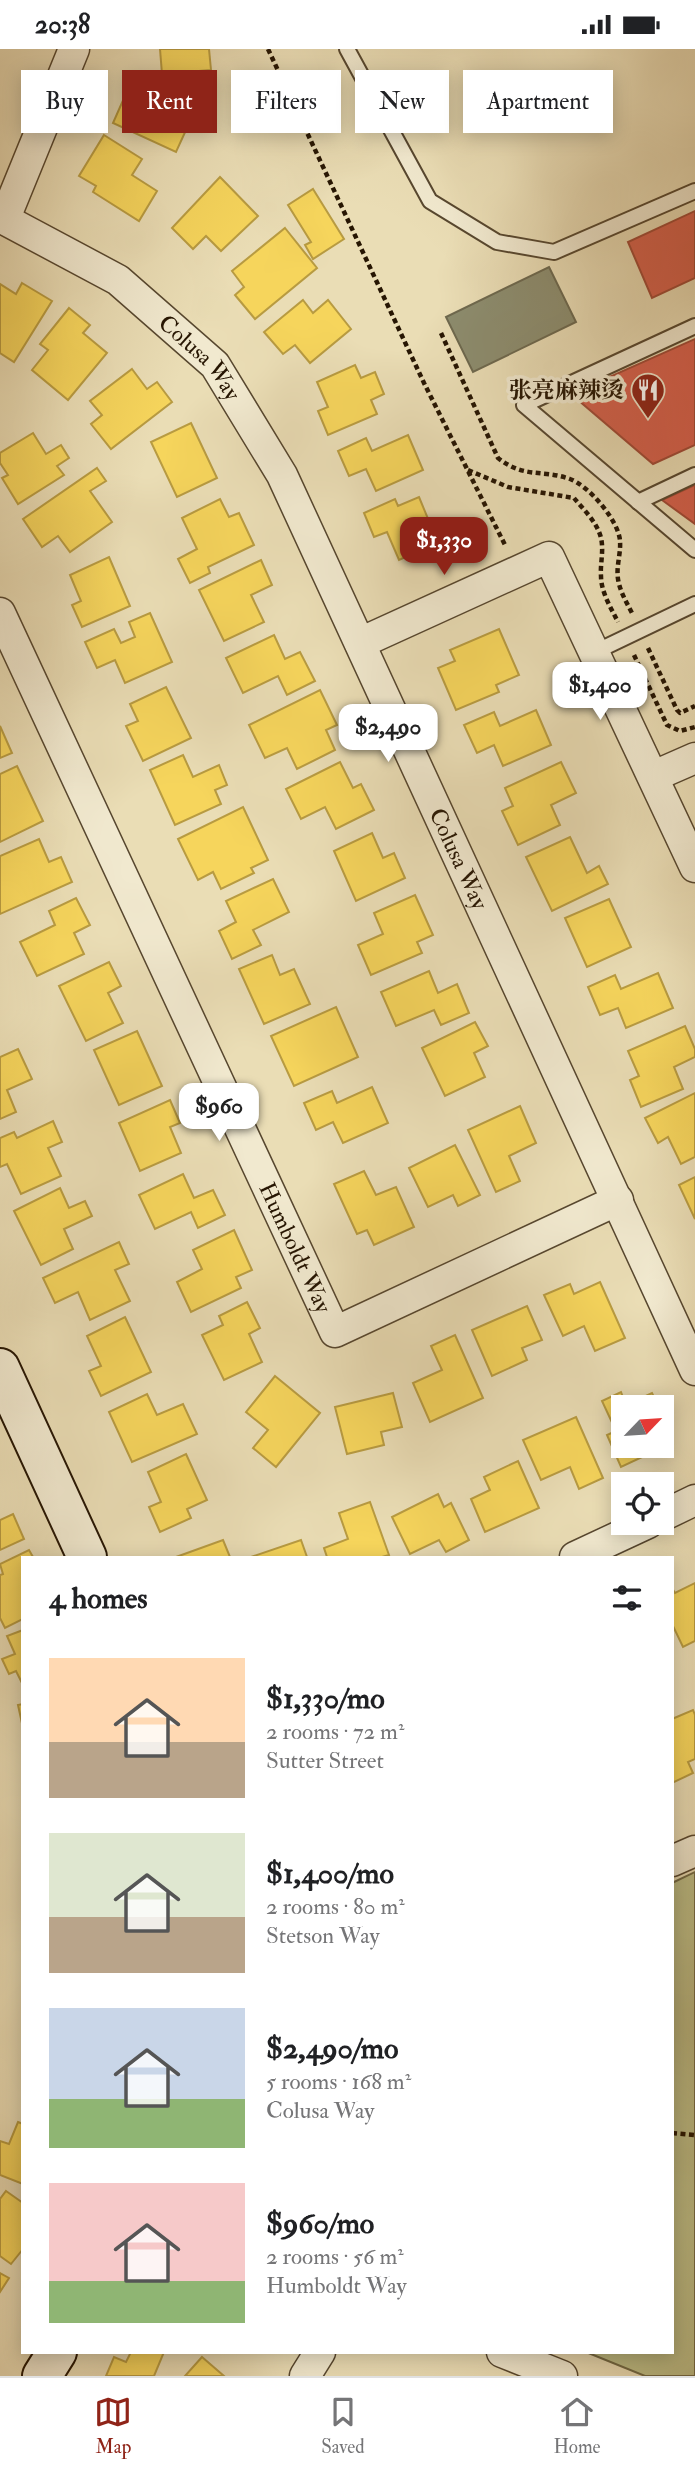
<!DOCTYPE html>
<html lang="en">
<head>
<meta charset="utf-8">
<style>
	:root { --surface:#fff; --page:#f2f2f2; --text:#202124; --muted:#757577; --line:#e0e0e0; --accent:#8f2418 }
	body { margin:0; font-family:"IM FELL Double Pica","Noto Serif SC",serif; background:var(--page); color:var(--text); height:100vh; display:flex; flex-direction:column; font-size:26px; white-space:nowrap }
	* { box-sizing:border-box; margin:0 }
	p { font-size:23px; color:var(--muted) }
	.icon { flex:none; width:38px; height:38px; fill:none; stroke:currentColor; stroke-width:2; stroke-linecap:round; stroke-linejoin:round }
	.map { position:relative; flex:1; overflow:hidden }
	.drawer { position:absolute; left:21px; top:1507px; width:653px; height:798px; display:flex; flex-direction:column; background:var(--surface); border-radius:0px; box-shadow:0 4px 18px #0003 }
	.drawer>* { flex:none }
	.top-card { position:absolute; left:21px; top:21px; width:654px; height:63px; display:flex; gap:14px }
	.needle { width:46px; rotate:65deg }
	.tools { position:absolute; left:611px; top:1346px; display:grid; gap:14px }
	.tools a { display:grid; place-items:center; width:63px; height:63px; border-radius:0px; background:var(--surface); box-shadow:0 4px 18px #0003; font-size:35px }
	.price { position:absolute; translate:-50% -60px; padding:0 16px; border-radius:14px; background:#fff; color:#222; font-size:23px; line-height:46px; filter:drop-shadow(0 2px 4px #0008) }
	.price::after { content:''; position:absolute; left:50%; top:42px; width:21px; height:16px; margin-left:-10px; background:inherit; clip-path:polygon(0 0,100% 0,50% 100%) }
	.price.on { background:var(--accent); color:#fff }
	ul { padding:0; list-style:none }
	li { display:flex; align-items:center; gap:21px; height:175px; padding:0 28px }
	li span { display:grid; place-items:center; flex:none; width:196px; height:140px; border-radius:0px; color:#555 }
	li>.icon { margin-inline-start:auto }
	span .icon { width:84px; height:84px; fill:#fffc; stroke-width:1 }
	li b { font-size:30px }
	h2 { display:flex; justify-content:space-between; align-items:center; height:84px; padding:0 28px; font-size:30px }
	.chip { padding:0 24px; border-radius:0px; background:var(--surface); box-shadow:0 4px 18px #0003; font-size:24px; line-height:63px }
	.chip.on { background:var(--accent); color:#fff }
	.status { display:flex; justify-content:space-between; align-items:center; height:49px; padding:0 35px; background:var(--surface); direction:ltr }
	.status svg { height:19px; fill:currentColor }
	.menu { display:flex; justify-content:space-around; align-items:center; height:98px; border-top:2px solid var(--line); background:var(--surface); font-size:19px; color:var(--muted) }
	.menu a { display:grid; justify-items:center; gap:4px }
	.menu .on { color:var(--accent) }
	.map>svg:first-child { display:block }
</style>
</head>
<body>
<div class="status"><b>20:38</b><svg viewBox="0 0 49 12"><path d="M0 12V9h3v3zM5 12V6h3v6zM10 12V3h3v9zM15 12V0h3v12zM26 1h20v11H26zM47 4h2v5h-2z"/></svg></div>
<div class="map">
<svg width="695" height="2327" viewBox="0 0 695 2327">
	<rect width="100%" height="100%" fill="#eaddb5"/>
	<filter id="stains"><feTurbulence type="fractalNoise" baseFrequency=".00286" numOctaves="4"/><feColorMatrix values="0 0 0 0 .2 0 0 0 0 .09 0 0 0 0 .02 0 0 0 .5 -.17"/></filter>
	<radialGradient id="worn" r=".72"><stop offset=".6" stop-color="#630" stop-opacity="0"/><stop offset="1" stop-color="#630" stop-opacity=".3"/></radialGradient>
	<polygon fill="#bdbf89" stroke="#726a46" stroke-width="2" points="695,1823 695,2327 645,2327 586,2303 672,2303 672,1834"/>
	<g fill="#f6d55c" stroke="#b89b41" stroke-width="2">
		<polygon points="160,0 209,0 211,21 162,25"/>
		<polygon points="146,31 186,49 175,73 187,79 176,103 113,74 124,49 136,54"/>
		<polygon points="104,86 142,110 132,126 157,142 139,172 93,143 96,137 79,127"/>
		<polygon points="220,128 258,167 221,202 206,187 193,200 172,179"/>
		<polygon points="313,140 344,190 313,210 305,196 311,193 288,156"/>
		<polygon points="285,179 317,219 255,270 235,246 244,238 232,222"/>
		<polygon points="22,234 52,252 14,313 0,304 0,235 16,245"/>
		<polygon points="303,251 313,264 328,251 351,280 310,314 295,296 283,305 264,283"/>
		<polygon points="69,259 90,276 83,284 107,304 68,351 32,321 48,301 40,295"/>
		<polygon points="355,316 361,329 375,323 384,345 371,351 377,365 328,386 318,362 328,358 317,333"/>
		<polygon points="132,320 147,340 157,333 172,353 111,400 91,375 102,366 90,352"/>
		<polygon points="191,374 217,429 177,448 151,393"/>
		<polygon points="33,384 46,405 61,396 69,409 57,417 64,426 18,455 2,429 8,426 0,414 0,404"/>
		<polygon points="408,386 423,421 376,442 366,420 349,427 338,402 366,389 372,402"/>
		<polygon points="97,419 106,432 90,442 112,473 70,503 58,487 42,498 23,470"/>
		<polygon points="419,448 438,494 399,511 387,483 374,488 364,464 395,450 398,457"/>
		<polygon points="220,450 229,468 239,464 254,496 208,518 210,524 190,534 178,510 197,500 182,469"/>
		<polygon points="109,508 130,557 82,578 72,556 81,552 70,526"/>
		<polygon points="261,511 272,536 251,546 264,573 224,592 199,541"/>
		<polygon points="150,564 172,613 125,634 115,611 97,619 85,593 114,580 121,594 135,588 129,573"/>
		<polygon points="499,580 519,626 496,636 499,643 456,661 438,619 455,612 450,601"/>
		<polygon points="274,586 285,610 300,603 315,632 287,646 278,627 243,644 226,609"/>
		<polygon points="166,638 191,689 143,712 126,677 138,672 130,655"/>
		<polygon points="320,641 337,676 326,681 335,701 297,720 287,699 265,709 249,676"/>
		<polygon points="536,661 551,696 503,717 494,696 477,704 464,676 494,663 500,677"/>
		<polygon points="0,677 12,704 0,709"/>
		<polygon points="183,706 193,728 219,716 227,736 215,741 221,755 175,776 150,721"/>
		<polygon points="340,713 353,739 361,735 374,761 336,780 325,758 301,770 286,740"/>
		<polygon points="561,713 576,744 551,756 560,776 518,796 502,762 513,757 505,739"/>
		<polygon points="17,717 43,772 0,793 0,725"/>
		<polygon points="243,758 268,811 251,819 254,824 221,840 213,823 198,831 178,790"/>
		<polygon points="372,784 383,809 394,804 405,829 356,852 334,802"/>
		<polygon points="570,788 587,824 599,817 608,835 552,862 526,808"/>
		<polygon points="39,790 49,813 61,808 72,833 0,865 0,807"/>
		<polygon points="273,830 289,863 253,881 261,896 232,910 219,882 236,873 226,852"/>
		<polygon points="415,846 433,886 417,893 422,904 371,926 358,896 383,885 374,864"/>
		<polygon points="76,849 90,876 74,884 84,905 37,927 20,893 55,876 49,862"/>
		<polygon points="609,850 631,898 587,918 565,869"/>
		<polygon points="272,906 280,926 294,920 310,955 264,975 239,920"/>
		<polygon points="109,913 121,937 108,944 123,974 86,992 59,937"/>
		<polygon points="429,922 438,944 457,935 469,964 441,976 434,961 396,977 381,943"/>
		<polygon points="658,924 673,959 626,979 618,959 600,966 588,938 615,926 621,940"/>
		<polygon points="336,958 358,1008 294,1037 271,987"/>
		<polygon points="475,973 488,997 474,1004 485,1028 445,1047 422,999"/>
		<polygon points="685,977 695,1000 695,1008 674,1018 683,1040 641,1058 630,1031 639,1027 628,1002"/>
		<polygon points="137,982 162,1037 119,1056 94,1001"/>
		<polygon points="18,1000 32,1030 7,1041 16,1063 0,1070 0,1008"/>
		<polygon points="372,1038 388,1074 343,1094 333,1073 316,1081 304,1054 332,1042 337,1054"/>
		<polygon points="695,1044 695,1108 681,1115 668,1088 658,1094 645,1069"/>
		<polygon points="170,1051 180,1074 170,1078 181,1104 140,1122 119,1074"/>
		<polygon points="520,1057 536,1094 509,1107 520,1132 496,1143 468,1081"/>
		<polygon points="53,1072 62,1093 48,1099 61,1127 21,1145 7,1115 0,1118 0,1089 14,1083 17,1089"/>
		<polygon points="455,1096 480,1146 458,1157 453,1146 428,1158 409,1119"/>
		<polygon points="364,1122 376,1146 396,1138 414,1178 374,1196 367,1181 357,1185 334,1135"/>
		<polygon points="183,1125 194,1149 213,1141 225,1166 198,1179 191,1163 155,1180 139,1146"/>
		<polygon points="695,1128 695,1170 679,1136"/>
		<polygon points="60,1139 69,1159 85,1152 92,1167 64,1180 73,1200 41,1216 14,1162"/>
		<polygon points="234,1181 252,1221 236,1228 241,1239 191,1263 177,1233 202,1220 193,1201"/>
		<polygon points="119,1193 129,1215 115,1221 130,1252 90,1271 78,1243 55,1254 43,1229"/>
		<polygon points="600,1233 625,1289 595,1302 584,1277 563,1287 544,1246 570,1235 574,1245"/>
		<polygon points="247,1253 260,1279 249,1285 262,1313 224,1331 202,1286 223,1276 219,1267"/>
		<polygon points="527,1257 542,1291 522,1299 527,1311 492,1327 472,1281"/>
		<polygon points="125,1268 151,1323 101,1347 89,1322 101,1317 87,1287"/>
		<polygon points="455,1286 483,1349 430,1373 413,1334 442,1321 431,1297"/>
		<polygon points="275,1327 320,1364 276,1418 253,1399 268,1381 246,1363"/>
		<polygon points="621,1343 626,1356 652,1344 659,1358 623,1358 623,1396 652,1396 655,1402 621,1418 607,1386 616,1382 602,1352"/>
		<polygon points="393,1344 402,1378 381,1383 384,1396 347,1405 335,1358"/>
		<polygon points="147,1345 157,1366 183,1355 197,1385 132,1413 109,1363"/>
		<polygon points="662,1364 669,1382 662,1385"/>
		<polygon points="576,1368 603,1429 579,1440 570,1418 541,1431 523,1391"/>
		<polygon points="186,1405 207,1451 187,1460 191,1469 160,1483 149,1458 161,1453 148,1423"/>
		<polygon points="518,1412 539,1459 485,1483 471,1450 490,1441 484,1428"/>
		<polygon points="438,1445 444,1458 451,1454 469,1491 446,1503 439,1491 410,1505 392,1468"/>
		<polygon points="370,1453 389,1506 382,1508 327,1508 324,1499 348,1490 339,1464"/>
		<polygon points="13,1465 24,1490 0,1501 0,1471"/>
		<polygon points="223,1491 230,1508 176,1508"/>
		<polygon points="301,1491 307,1508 251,1508"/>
		<polygon points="29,1501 33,1508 23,1508 23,1570 5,1579 0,1569 0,1526 3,1525 0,1515"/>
		<polygon points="695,1534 695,1592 683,1598 672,1575 672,1539 675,1544"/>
		<polygon points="23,1581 23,1636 16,1622 9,1625 2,1610 15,1605 7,1587"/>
		<polygon points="23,1655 23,1679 18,1656"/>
		<polygon points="693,1661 695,1666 695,1710 688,1713 693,1724 672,1734 672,1670"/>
		<polygon points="18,2073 23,2075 23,2135 0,2126 0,2092 9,2095"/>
		<polygon points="6,2142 23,2154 23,2200 11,2215 0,2207 0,2150"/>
		<polygon points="0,2224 9,2229 0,2243"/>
		<polygon points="131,2303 164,2303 154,2327 106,2327 114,2308 126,2313"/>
		<polygon points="202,2308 224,2327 185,2327"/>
	</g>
	<g fill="#d6604d" stroke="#a14a36" stroke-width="2">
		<polygon points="695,162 695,229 652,249 628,193"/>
		<polygon points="695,290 695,396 653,415 571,345"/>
		<polygon points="695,436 695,475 662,451"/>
	</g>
	<polygon fill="#8c8c6e" stroke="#6d684e" stroke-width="2" points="549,218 576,273 473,323 446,268"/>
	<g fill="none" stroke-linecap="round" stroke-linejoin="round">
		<g stroke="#57472f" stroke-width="18">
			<g id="lane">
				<polyline points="347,0 430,152 497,193 554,203 695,142"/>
				<polyline points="695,277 524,356 695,501"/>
				<polyline points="638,453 695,426"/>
				<polyline points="595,603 695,555"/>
			</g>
		</g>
		<g stroke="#57472f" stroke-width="33">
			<g id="street">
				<path id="s1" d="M0,168L118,231L215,316L282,426L695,1321"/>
				<polyline points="5,169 74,0"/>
				<path id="s2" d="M0,564L335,1283L618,1151"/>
				<polyline points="360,594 549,508 695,818"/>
				<polyline points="654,727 695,709"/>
				<polyline points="662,1467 695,1451"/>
				<polyline points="575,1508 648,1474"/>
				<polyline points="672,1812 695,1802"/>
				<polyline points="502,2303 562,2327"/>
				<polyline points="305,2327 320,2303"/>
			</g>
		</g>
		<g stroke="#261502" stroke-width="42">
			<g id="secondary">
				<polyline points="0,1319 87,1508"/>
				<polyline points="42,2327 57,2303"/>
			</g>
		</g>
		<g stroke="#261502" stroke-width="4.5" stroke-dasharray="5 3.5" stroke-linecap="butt">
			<polyline points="268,0 424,334 506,498"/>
			<path d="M441,284L498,409C525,430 542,420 570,430C589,437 619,472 620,492C621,505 616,517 618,530C620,543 627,554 633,566"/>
			<path d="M468,421L508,438L574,449C584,461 597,473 601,489C604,502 600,515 601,527C601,543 611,559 618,573"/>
			<polyline points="648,599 677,661 680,664 695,657"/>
			<polyline points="634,606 667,676 680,682 695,678"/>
			<polyline points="672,2084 695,2086"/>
		</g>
		<use href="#lane" stroke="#f1e9cf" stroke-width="14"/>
		<use href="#street" stroke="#f1e9cf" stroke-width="30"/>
		<use href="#secondary" stroke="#f1e9cf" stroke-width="38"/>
	</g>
	<defs>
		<g id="restaurant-pin" transform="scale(1.75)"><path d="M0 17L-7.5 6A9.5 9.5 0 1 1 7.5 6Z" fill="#8f2418" stroke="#f1e9cf"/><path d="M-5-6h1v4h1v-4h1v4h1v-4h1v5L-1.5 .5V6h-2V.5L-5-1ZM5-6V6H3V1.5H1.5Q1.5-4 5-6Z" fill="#fff"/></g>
	</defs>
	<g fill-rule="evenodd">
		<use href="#restaurant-pin" x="648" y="341"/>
	</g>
	<g text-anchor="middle" stroke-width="7" stroke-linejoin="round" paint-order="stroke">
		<g font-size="23" fill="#261502" stroke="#f1e9cf">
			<text dy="8" stroke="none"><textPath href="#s1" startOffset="247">Colusa Way</textPath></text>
			<text dy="8" stroke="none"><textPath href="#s1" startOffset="814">Colusa Way</textPath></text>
			<text dy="8" stroke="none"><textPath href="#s2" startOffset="700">Humboldt Way</textPath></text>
		</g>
		<g font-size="23" font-weight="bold" fill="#261502" stroke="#f1e9cf" text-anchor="end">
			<text x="624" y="349">张亮麻辣烫</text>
		</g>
	</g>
	<rect width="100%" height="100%" filter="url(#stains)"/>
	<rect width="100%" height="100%" fill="url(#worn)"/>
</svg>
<div class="tools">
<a><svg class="needle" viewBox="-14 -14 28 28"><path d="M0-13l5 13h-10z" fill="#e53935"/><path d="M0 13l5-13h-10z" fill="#757577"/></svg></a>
<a><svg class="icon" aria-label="locate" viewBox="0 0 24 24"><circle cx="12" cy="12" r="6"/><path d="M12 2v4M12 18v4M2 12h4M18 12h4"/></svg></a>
</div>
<b class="price on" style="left:444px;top:528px">$1,330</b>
<b class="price" style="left:600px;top:673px">$1,400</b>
<b class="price" style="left:388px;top:715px">$2,490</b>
<b class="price" style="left:219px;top:1094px">$960</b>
<div class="top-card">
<a class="chip">Buy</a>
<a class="chip on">Rent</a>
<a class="chip">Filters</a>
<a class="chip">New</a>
<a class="chip">Apartment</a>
</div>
<section class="drawer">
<h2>4 homes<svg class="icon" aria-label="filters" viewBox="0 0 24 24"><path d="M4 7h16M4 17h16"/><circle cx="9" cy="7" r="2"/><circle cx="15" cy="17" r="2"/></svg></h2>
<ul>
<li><span style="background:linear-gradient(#ffd9b3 60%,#b9a48a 0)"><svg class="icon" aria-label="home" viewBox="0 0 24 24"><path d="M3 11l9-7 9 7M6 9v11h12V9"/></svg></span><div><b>$1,330/mo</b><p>2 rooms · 72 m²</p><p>Sutter Street</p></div></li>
<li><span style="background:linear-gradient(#dfe7d0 60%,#b9a48a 0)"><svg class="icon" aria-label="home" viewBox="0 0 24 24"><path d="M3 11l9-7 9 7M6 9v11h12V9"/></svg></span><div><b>$1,400/mo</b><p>2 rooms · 80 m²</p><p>Stetson Way</p></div></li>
<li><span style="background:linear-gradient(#c9d6e8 65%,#8fb573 0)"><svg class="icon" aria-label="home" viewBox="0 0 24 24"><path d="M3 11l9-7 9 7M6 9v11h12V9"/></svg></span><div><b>$2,490/mo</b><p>5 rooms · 168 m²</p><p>Colusa Way</p></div></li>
<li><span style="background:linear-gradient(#f6c9c9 70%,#8fb573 0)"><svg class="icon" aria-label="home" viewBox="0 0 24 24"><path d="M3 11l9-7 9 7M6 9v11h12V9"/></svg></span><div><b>$960/mo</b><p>2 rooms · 56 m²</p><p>Humboldt Way</p></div></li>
</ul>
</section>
</div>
<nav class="menu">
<a class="on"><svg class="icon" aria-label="map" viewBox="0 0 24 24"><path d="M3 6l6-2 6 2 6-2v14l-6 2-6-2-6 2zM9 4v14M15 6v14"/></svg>Map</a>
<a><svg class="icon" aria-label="saved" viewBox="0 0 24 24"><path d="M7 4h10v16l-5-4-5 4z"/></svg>Saved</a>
<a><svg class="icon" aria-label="home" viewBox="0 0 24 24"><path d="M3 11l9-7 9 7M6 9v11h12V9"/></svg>Home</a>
</nav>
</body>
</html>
